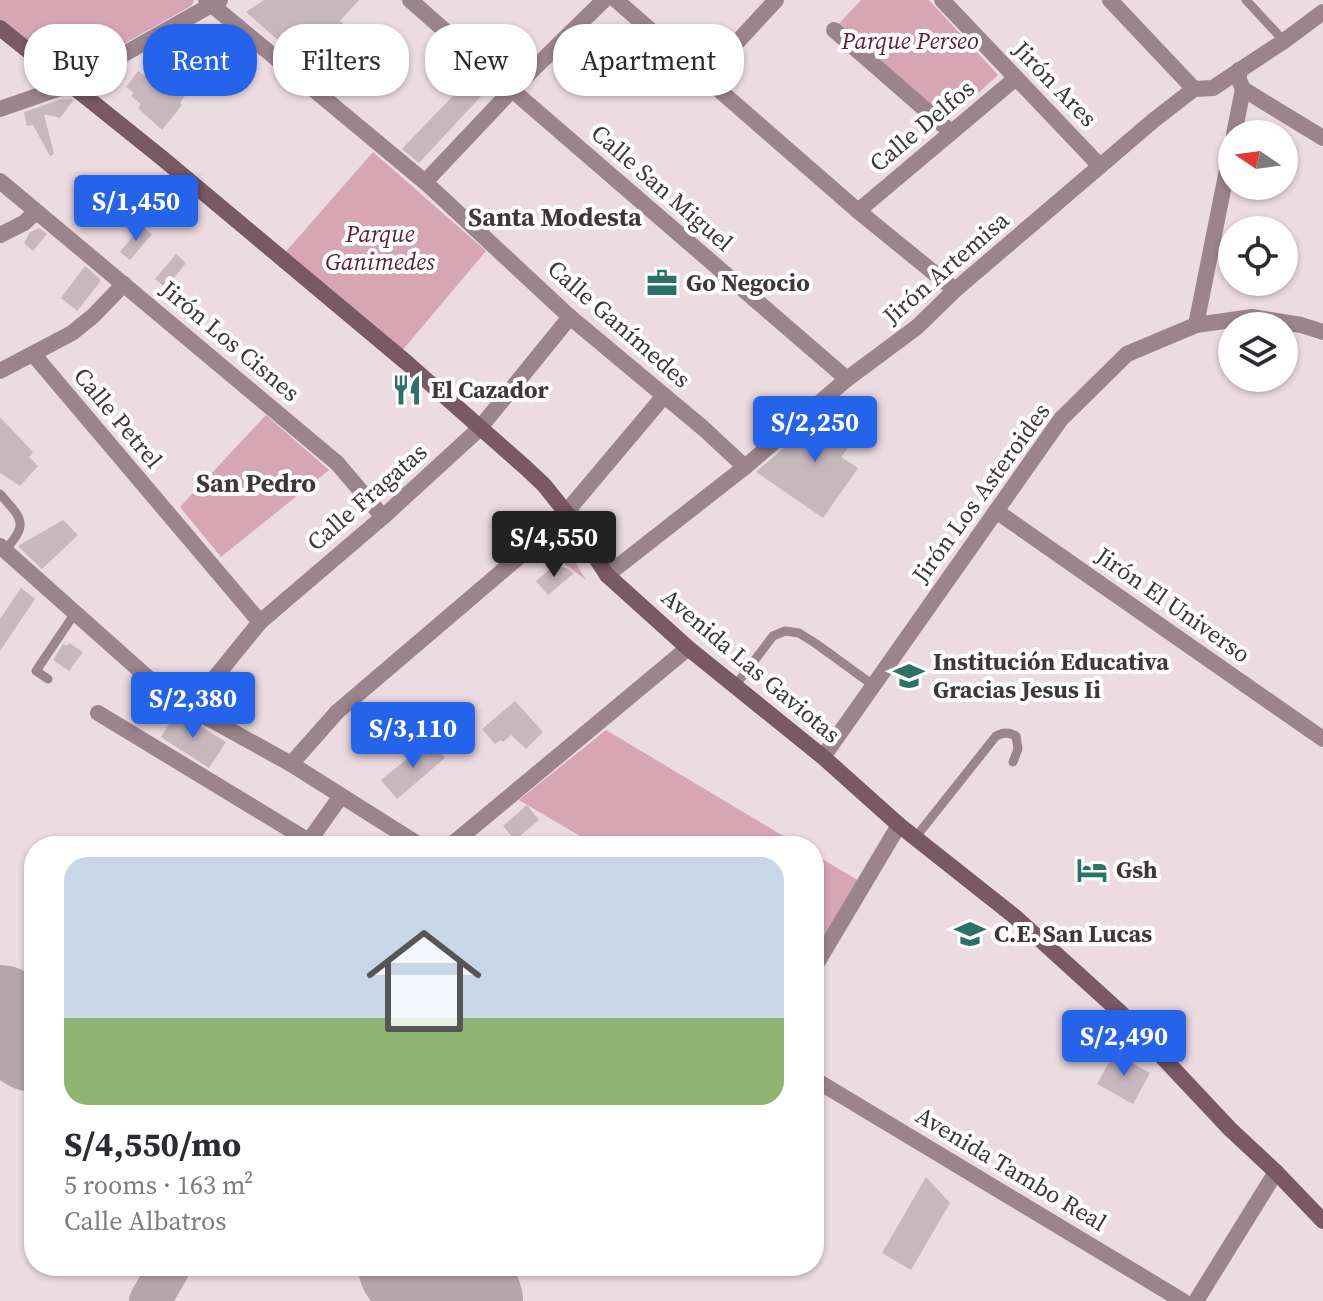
<!DOCTYPE html>
<html lang="en">
<head>
<meta charset="utf-8">
<style>
	:root { --surface:#fff; --page:#f2f2f3; --text:#2b2b33; --muted:#7c7c81; --accent:#2563eb }
	body { margin:0; font-family:"Source Serif 4",serif; background:var(--page); color:var(--text); height:100vh; display:flex; flex-direction:column; font-size:30px; white-space:nowrap }
	* { box-sizing:border-box; margin:0 }
	p { font-size:26px; color:var(--muted) }
	.icon { flex:none; width:44px; height:44px; fill:none; stroke:currentColor; stroke-width:2; stroke-linecap:round; stroke-linejoin:round }
	.map { position:relative; flex:1; overflow:hidden }
	.sheet { position:absolute; left:24px; top:836px; width:800px; height:440px; display:flex; flex-direction:column; background:var(--surface); border-radius:32px; box-shadow:0 2px 6px #0004 }
	.sheet>* { flex:none }
	.guide { position:absolute; left:24px; top:24px; width:800px; height:72px; display:flex; gap:16px }
	.needle { width:52px; rotate:283deg }
	.fabs { position:absolute; left:1218px; top:120px; display:grid; gap:16px }
	.fabs a { display:grid; place-items:center; width:80px; height:80px; border-radius:50%; background:var(--surface); box-shadow:0 2px 6px #0004; font-size:40px }
	.price { position:absolute; translate:-50% -68px; padding:0 18px; border-radius:8px; background:var(--accent); color:#fff; font-size:26px; line-height:52px; filter:drop-shadow(0 2px 4px #0008) }
	.price::after { content:''; position:absolute; left:50%; top:48px; width:24px; height:18px; margin-left:-12px; background:inherit; clip-path:polygon(0 0,100% 0,50% 100%) }
	.price.on { background:#222; color:#fff }
	ul { padding:0; list-style:none }
	li { display:grid; align-content:center; gap:16px; height:424px; padding:0 40px }
	li span { display:grid; place-items:center; height:248px; border-radius:24px; color:#555 }
	li>.icon { margin-inline-start:auto }
	span .icon { width:144px; height:144px; fill:#fffc; stroke-width:1 }
	li b { font-size:34px }
	.chip { padding:0 28px; border-radius:32px; background:var(--surface); box-shadow:0 2px 6px #0004; font-size:28px; line-height:72px }
	.chip.on { background:var(--accent); color:#fff }
	.map>svg:first-child { display:block }
</style>
</head>
<body>
<div class="map">
<svg width="1323" height="1301" viewBox="0 0 1323 1301">
	<rect width="100%" height="100%" fill="#ecdbe0"/>
	<g fill="#d6a6b5">
		<polygon points="0,0 194,0 194,1 191,6 74,72 65,70 0,20"/>
		<polygon points="861,0 929,0 998,75 942,126 835,28"/>
		<polygon points="373,152 486,251 401,352 283,255"/>
		<polygon points="266,415 329,470 221,557 180,507"/>
		<polygon points="560,537 586,580 546,550"/>
		<polygon points="606,730 800,846 597,846 519,800"/>
		<polygon points="814,854 859,881 814,957"/>
	</g>
	<g fill="none" stroke-linecap="round" stroke-linejoin="round">
		<polyline stroke="#b4a6aa" stroke-width="42" points="150,1301 170,1266"/>
		<g stroke="#b4a6aa" stroke-width="106">
			<polyline points="0,1018 34,1039"/>
			<polyline points="411,1266 470,1301"/>
		</g>
	</g>
	<g fill="#c8b7bc">
		<polygon points="264,0 359,0 340,21 345,25 338,35 360,53 352,63 353,65 334,87 314,67 312,70 246,12"/>
		<polygon points="160,58 190,82 181,93 185,96 180,103 182,105 162,130 138,108 141,104 131,96 134,93 126,87 138,71 145,76"/>
		<polygon points="469,79 485,92 419,163 402,149"/>
		<polygon points="72,99 73,101 60,118 44,114 54,154 50,156 33,125 27,126 24,112 59,100"/>
		<polygon points="141,226 152,234 130,260 120,252"/>
		<polygon points="39,228 47,234 33,251 24,243 30,232"/>
		<polygon points="176,254 186,263 166,288 155,279"/>
		<polygon points="85,266 100,279 100,282 77,311 61,298"/>
		<polygon points="828,410 861,430 841,457 858,468 823,518 756,472"/>
		<polygon points="0,417 33,452 29,457 38,466 20,486 0,473"/>
		<polygon points="63,520 78,535 42,569 18,546"/>
		<polygon points="557,566 566,568 574,573 548,595 536,581 548,571"/>
		<polygon points="21,588 35,599 0,651 0,619"/>
		<polygon points="69,643 83,652 69,671 53,660 63,644 67,646"/>
		<polygon points="515,701 543,732 526,749 511,735 503,742 501,740 495,744 482,729"/>
		<polygon points="177,712 226,742 209,768 161,737"/>
		<polygon points="429,741 445,758 397,799 381,780"/>
		<polygon points="527,805 539,820 515,840 503,826"/>
		<polygon points="1114,1053 1150,1073 1133,1104 1097,1084"/>
		<polygon points="926,1177 950,1203 911,1270 882,1253"/>
	</g>
	<g fill="none" stroke-linecap="round" stroke-linejoin="round">
		<g stroke="#9b848b" stroke-width="9">
			<polyline points="1246,0 1284,41"/>
			<path d="M0,494C21,518 30,523 5,550"/>
			<polyline points="48,679 36,671 75,613"/>
			<polyline points="735,686 773,636 785,631 799,633 815,643 873,685"/>
			<path d="M915,838L996,736C1004,732 1008,732 1016,736L1018,749L1013,762"/>
		</g>
		<g stroke="#9b848b" stroke-width="16">
			<polyline points="206,0 425,182 570,317 703,428 745,467"/>
			<polyline points="410,0 512,90 847,379"/>
			<polyline points="616,0 858,211 955,290"/>
			<polyline points="942,0 1100,166"/>
			<polyline points="1110,0 1194,89"/>
			<polyline points="834,30 951,132"/>
			<polyline points="1239,70 1239,80 1243,89 1323,138"/>
			<polyline points="705,77 776,0"/>
			<polyline points="0,109 69,85 220,0"/>
			<polyline points="1234,134 1243,89"/>
			<polyline points="0,181 337,463 383,517"/>
			<polyline points="425,182 512,90 604,0"/>
			<polyline points="858,211 1016,78"/>
			<polyline points="0,235 24,223 36,212"/>
			<polyline points="1196,325 1232,145"/>
			<polyline points="33,354 260,622"/>
			<polyline points="0,371 72,333 93,316 124,284"/>
			<polyline points="996,511 1323,739"/>
			<polyline points="0,546 146,676 190,708 291,764 421,846"/>
			<polyline points="607,575 745,467 847,379 917,327 955,290 1154,120 1194,89 1213,88 1284,41 1323,12"/>
			<polyline points="190,708 260,622 383,517 479,429 570,317"/>
			<polyline points="98,713 309,841 341,796"/>
			<polyline points="823,757 1061,419 1127,354 1196,325 1252,317 1301,325 1323,332"/>
			<polyline points="291,764 337,712 568,515 573,504 664,396"/>
			<polyline points="450,846 688,648"/>
			<polyline points="814,968 899,825"/>
			<polyline points="814,1079 1183,1301"/>
			<polyline points="1196,1301 1276,1172"/>
		</g>
		<polyline stroke="#795963" stroke-width="16" points="0,28 162,158 407,363 526,468 544,485 568,515 607,575 688,648 823,757 899,825 1014,916 1121,1013 1230,1129 1276,1172 1323,1221"/>
	</g>
	<defs>
		<g id="office-bare" transform="scale(2.4)"><path d="M-6-3h4V-5.5h4V-3h4V5H-6ZM-1-4.5V-3h2v-1.5ZM-6 0V1H6V0Z" fill="#2b7167" stroke="#fff" stroke-width="2.5" paint-order="stroke"/></g>
		<g id="restaurant-bare" transform="scale(2.4)"><path d="M-5-6h1v4h1v-4h1v4h1v-4h1v5L-1.5 .5V6h-2V.5L-5-1ZM5-6V6H3V1.5H1.5Q1.5-4 5-6Z" fill="#2b7167" stroke="#fff" stroke-width="2.5" paint-order="stroke"/></g>
		<g id="school-bare" transform="scale(2.4)"><path d="M0-5L7-2L0 1L-7-2ZM-4 1L0 2.5L4 1V4Q0 6-4 4Z" fill="#2b7167" stroke="#fff" stroke-width="2.5" paint-order="stroke"/></g>
		<g id="hotel-bare" transform="scale(2.4)"><path d="M-6-4.5h1.5V1H6V5H4.5V3h-9V5H-6ZM-4 0a1.8 1.8 0 1 1 3.6 0ZM.5 0V-2.5h3Q6-2.5 6 0Z" fill="#2b7167" stroke="#fff" stroke-width="2.5" paint-order="stroke"/></g>
		<g id="university-bare" transform="scale(2.4)"><path d="M0-5L7-2L0 1L-7-2ZM-4 1L0 2.5L4 1V4Q0 6-4 4Z" fill="#2b7167" stroke="#fff" stroke-width="2.5" paint-order="stroke"/></g>
	</defs>
	<g fill-rule="evenodd">
		<use href="#office-bare" x="662" y="283"/>
		<use href="#restaurant-bare" x="407" y="390"/>
		<use href="#school-bare" x="909" y="676"/>
		<use href="#hotel-bare" x="1092" y="870"/>
		<use href="#university-bare" x="970" y="934"/>
	</g>
	<g text-anchor="middle" stroke-width="8" stroke-linejoin="round" paint-order="stroke">
		<g font-size="24" font-style="italic" fill="#5d1e38" stroke="#fff">
			<text x="910" y="49">Parque Perseo</text>
			<text x="380" y="242">Parque<tspan x="380" dy="28">Ganimedes</tspan></text>
		</g>
		<g font-size="24" fill="#3f383a" stroke="#fff">
			<text transform="translate(1055 84) rotate(46)" y="8">Jirón Ares</text>
			<text transform="translate(922 126) rotate(-40)" y="8">Calle Delfos</text>
			<text transform="translate(662 188) rotate(41)" y="8">Calle San Miguel</text>
			<text transform="translate(946 268) rotate(-41)" y="8">Jirón Artemisa</text>
			<text transform="translate(619 324) rotate(41)" y="8">Calle Ganímedes</text>
			<text transform="translate(230 341) rotate(40)" y="8">Jirón Los Cisnes</text>
			<text transform="translate(118 418) rotate(50)" y="8">Calle Petrel</text>
			<text transform="translate(981 493) rotate(-54)" y="8">Jirón Los Asteroides</text>
			<text transform="translate(367 497) rotate(-41)" y="8">Calle Fragatas</text>
			<text transform="translate(1173 605) rotate(35)" y="8">Jirón El Universo</text>
			<text transform="translate(751 666) rotate(40)" y="8">Avenida Las Gaviotas</text>
			<text transform="translate(1011 1169) rotate(31)" y="8">Avenida Tambo Real</text>
		</g>
		<g font-size="24" font-weight="bold" fill="#3f383a" stroke="#fff" text-anchor="start">
			<text x="686" y="291">Go Negocio</text>
			<text x="431" y="398">El Cazador</text>
			<text x="933" y="670">Institución Educativa<tspan x="933" dy="28">Gracias Jesus Ii</tspan></text>
			<text x="1116" y="878">Gsh</text>
			<text x="994" y="942">C.E. San Lucas</text>
		</g>
		<g font-size="26" font-weight="bold" fill="#3f383a" stroke="#fff">
			<text x="555" y="226">Santa Modesta</text>
			<text x="256" y="492">San Pedro</text>
		</g>
	</g>
</svg>
<div class="fabs">
<a><svg class="needle" viewBox="-14 -14 28 28"><path d="M0-13l5 13h-10z" fill="#e53935"/><path d="M0 13l5-13h-10z" fill="#7c7c81"/></svg></a>
<a><svg class="icon" aria-label="locate" viewBox="0 0 24 24"><circle cx="12" cy="12" r="6"/><path d="M12 2v4M12 18v4M2 12h4M18 12h4"/></svg></a>
<a><svg class="icon" aria-label="layers" viewBox="0 0 24 24"><path d="M12 4l9 5-9 5-9-5zM3 14l9 5 9-5"/></svg></a>
</div>
<b class="price" style="left:136px;top:243px">S/1,450</b>
<b class="price" style="left:815px;top:464px">S/2,250</b>
<b class="price on" style="left:554px;top:579px">S/4,550</b>
<b class="price" style="left:193px;top:740px">S/2,380</b>
<b class="price" style="left:413px;top:770px">S/3,110</b>
<b class="price" style="left:1124px;top:1078px">S/2,490</b>
<div class="guide">
<a class="chip">Buy</a>
<a class="chip on">Rent</a>
<a class="chip">Filters</a>
<a class="chip">New</a>
<a class="chip">Apartment</a>
</div>
<section class="sheet">
<ul>
<li><span style="background:linear-gradient(#c9d6e8 65%,#8fb573 0)"><svg class="icon" aria-label="home" viewBox="0 0 24 24"><path d="M3 11l9-7 9 7M6 9v11h12V9"/></svg></span><div><b>S/4,550/mo</b><p>5 rooms · 163 m²</p><p>Calle Albatros</p></div></li>
</ul>
</section>
</div>
</body>
</html>
